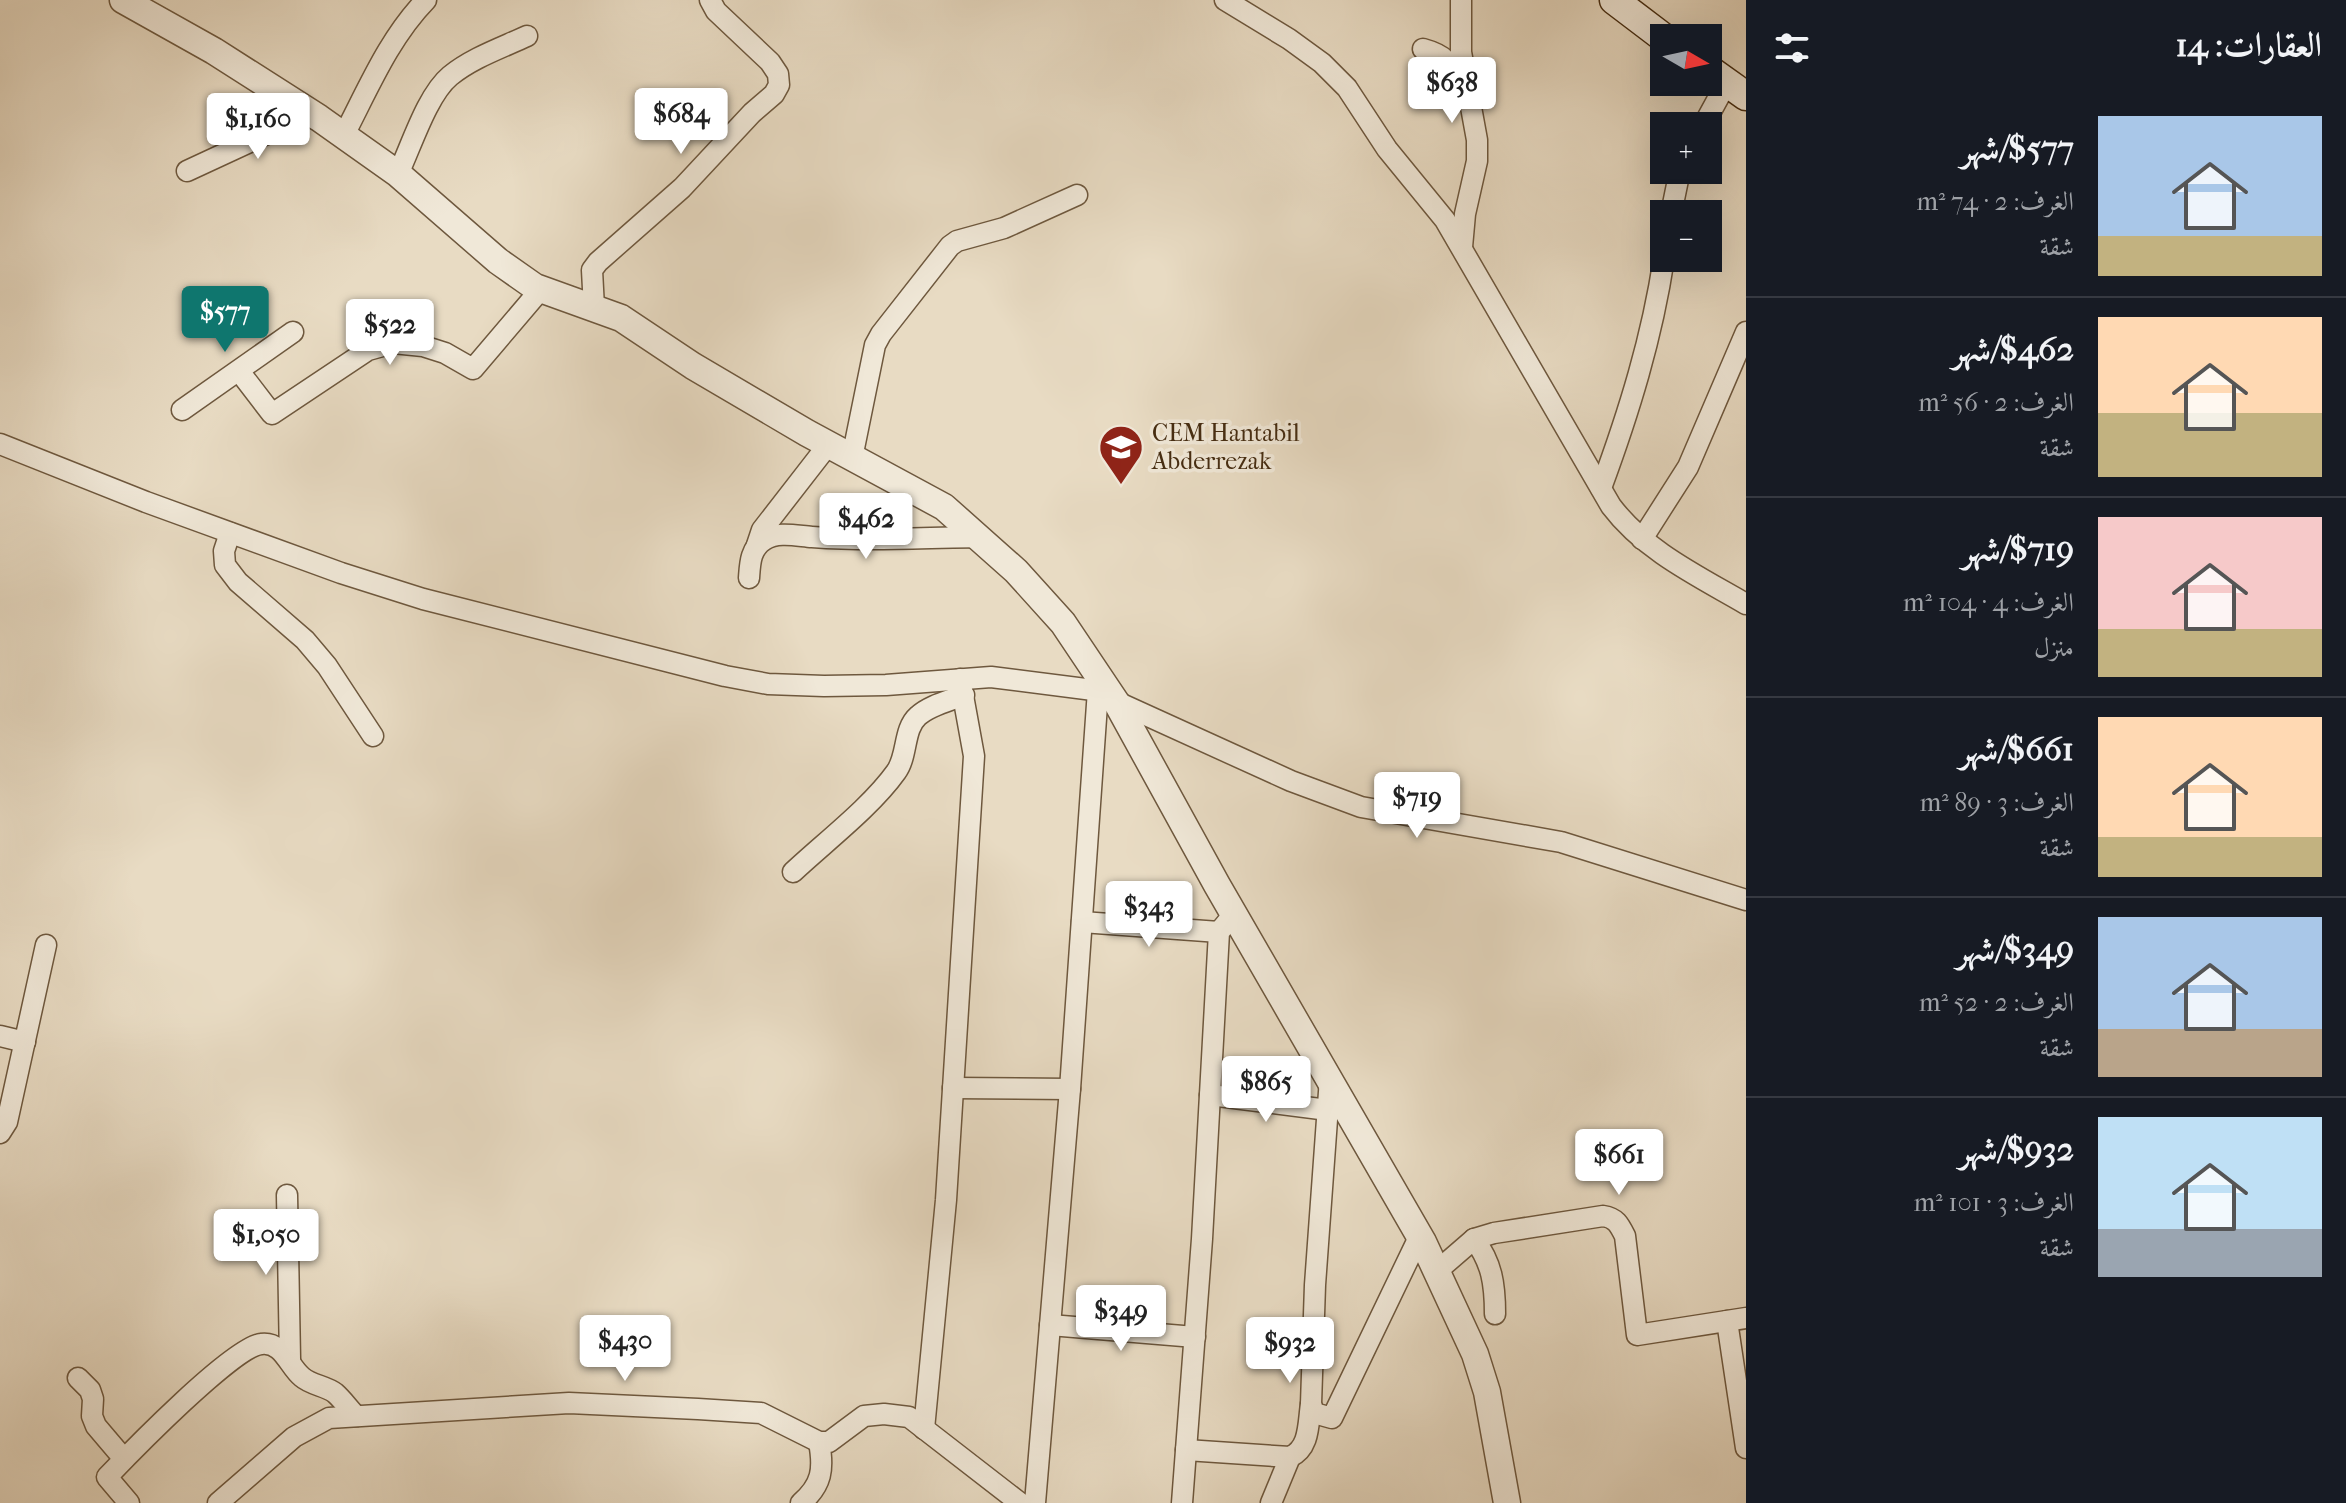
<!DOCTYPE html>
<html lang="ar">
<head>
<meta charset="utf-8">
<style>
	:root { --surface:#171b24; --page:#242831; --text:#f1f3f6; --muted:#9ea1a6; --line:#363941; --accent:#0f766e }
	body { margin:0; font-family:"IM FELL French Canon",Amiri,serif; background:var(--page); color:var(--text); direction:rtl; height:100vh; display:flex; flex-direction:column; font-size:30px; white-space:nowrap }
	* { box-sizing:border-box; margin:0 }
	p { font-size:26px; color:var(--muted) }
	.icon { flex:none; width:44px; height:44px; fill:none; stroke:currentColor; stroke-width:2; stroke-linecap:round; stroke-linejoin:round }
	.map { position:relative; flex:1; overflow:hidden; direction:ltr }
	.sheet { display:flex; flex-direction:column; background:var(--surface); width:600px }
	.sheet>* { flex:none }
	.needle { width:52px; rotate:99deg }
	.buttons { position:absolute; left:1650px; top:24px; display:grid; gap:16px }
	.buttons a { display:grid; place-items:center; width:72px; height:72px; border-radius:0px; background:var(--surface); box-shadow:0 8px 32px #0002; font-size:40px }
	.price { position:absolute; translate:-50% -68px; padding:0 18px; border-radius:8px; background:#fff; color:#222; font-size:26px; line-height:52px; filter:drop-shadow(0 2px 4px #0008) }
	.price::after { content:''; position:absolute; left:50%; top:48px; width:24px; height:18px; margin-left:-12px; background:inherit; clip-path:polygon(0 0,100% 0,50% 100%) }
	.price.active { background:var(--accent); color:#fff }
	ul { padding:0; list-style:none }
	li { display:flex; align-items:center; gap:24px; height:200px; padding:0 24px }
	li+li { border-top:2px solid var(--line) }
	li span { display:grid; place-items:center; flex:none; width:224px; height:160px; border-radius:0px; color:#555 }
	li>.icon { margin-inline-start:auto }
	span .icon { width:96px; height:96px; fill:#fffc; stroke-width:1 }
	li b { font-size:34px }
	h2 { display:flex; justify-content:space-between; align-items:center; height:96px; padding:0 24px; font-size:34px }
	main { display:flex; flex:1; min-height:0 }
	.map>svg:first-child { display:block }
</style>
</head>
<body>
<main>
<section class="sheet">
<h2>العقارات: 14<svg class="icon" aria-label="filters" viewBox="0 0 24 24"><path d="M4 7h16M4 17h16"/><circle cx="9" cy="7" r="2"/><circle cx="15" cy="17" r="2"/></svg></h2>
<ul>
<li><span style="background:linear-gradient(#a9c7e8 75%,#c2b280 0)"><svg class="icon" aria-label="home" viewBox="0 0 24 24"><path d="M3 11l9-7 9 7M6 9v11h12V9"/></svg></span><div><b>$577/شهر</b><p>الغرف: 2 · 74 m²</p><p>شقة</p></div></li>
<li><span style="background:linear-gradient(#ffd9b3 60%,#c2b280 0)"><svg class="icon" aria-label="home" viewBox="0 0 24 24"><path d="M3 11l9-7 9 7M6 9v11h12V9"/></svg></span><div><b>$462/شهر</b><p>الغرف: 2 · 56 m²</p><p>شقة</p></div></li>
<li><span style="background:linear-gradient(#f6c9c9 70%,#c2b280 0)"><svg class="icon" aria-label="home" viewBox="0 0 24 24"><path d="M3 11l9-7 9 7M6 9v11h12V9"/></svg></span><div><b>$719/شهر</b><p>الغرف: 4 · 104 m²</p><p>منزل</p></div></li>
<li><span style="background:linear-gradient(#ffd9b3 75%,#c2b280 0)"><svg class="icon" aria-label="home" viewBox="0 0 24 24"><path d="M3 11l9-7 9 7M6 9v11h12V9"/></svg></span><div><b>$661/شهر</b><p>الغرف: 3 · 89 m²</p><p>شقة</p></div></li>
<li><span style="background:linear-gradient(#a9c7e8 70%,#b9a48a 0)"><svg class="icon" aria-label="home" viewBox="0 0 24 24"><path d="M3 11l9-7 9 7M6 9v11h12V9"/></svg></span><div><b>$349/شهر</b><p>الغرف: 2 · 52 m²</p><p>شقة</p></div></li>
<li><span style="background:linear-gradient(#bfe0f5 70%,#9aa5b1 0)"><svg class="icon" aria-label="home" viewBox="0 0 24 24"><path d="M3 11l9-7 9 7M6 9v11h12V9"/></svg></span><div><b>$932/شهر</b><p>الغرف: 3 · 101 m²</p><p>شقة</p></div></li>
</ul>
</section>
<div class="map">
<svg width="1746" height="1503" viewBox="0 0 1746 1503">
	<rect width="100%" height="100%" fill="#e8dbc3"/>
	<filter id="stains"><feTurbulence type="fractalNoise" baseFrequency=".0025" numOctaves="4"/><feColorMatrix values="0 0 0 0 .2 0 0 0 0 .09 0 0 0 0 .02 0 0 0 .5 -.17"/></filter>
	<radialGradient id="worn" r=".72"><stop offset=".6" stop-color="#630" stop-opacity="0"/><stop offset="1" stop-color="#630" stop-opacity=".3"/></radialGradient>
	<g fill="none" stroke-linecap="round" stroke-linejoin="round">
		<g stroke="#6e583e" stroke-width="23">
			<g id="minor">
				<path d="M1225,0L1289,39L1322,63L1347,88L1387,149L1445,220L1611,506C1645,551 1698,576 1746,604"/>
				<polyline points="1461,0 1461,52 1477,140 1477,161 1465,214 1462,247"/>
				<path d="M1423,49C1445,55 1449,61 1457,82"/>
				<polyline points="1703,126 1727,82"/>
				<path d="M344,135C368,89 389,38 426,0"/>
				<polyline points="187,171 312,113"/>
				<path d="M398,174C411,147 427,95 450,76C472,58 501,48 527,36"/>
				<polyline points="1671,214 1680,170"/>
				<polyline points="594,308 592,270 598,262 682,188 752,113 774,94 779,85 778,74 770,62 716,11 710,0"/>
				<polyline points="239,371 272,414 368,350 393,343 423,346 445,353 473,369 541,289"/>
				<polyline points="182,410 293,332"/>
				<polyline points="0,444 146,502 341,573 423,599 725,676 768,684 824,686 886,685 991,677 1109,692"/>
				<polyline points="852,458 875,345 881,334 950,246 957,241 1004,228 1077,195"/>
				<path d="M1601,488C1629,412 1652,338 1664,258"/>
				<polyline points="230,533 224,551 225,565 238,582 305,640 327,666 373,736"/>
				<polyline points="1642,539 1688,467 1746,332"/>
				<polyline points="757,545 762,530 828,445"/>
				<path d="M749,578C750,564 750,549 764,540C778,531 797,536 812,537C868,541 923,538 979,537"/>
				<polyline points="1115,701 1291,781 1361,807 1561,842 1746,900"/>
				<path d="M793,872C825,842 871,807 896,772C908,756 903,729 918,716C930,705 949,701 964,695"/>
				<polyline points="1082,922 1219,932"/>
				<polyline points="0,1036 25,1042"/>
				<polyline points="1330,1078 1315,1285 1311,1404 1314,1413 1332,1418 1420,1235"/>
				<polyline points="953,1088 1070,1089"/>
				<polyline points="1210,1095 1328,1110"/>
				<polyline points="0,1133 7,1122 46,945"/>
				<polyline points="287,1195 290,1359"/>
				<path d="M1474,1239C1492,1263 1495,1284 1495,1314"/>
				<path d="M1437,1271L1474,1239L1494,1233L1603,1216C1616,1218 1619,1224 1625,1236L1637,1335L1746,1318"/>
				<polyline points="1727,1321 1746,1448"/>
				<polyline points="1050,1325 1195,1337"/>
				<polyline points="78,1378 90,1390 93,1399 92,1416 96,1426 124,1459"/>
				<polyline points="924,1429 946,1200 974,756 960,679"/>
				<path d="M1186,1450L1290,1457C1310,1448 1308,1424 1311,1404"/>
				<path d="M129,1503L107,1477C131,1452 233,1347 261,1344C283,1341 289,1367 302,1377C311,1385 326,1386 335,1393C343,1400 349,1409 356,1416"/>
				<polyline points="218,1503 294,1437 329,1418 569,1403 698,1409 761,1413 819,1442 829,1442 864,1416 884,1414 909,1417 1020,1503"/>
				<path d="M801,1503C822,1485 824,1469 819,1442"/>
				<polyline points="1035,1503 1070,1089 1098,690"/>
				<polyline points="1182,1503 1202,1239 1219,932 1234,914"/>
				<polyline points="1271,1503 1290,1457"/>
			</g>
		</g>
		<g stroke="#6e583e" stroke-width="29">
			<polyline id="tertiary" points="123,0 214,51 319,118 398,174 498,261 535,287 621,318 693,366 807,433 944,507 1016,571 1063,623 1118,705 1217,885 1423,1242 1475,1354 1487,1392 1507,1503"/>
		</g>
		<g stroke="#452c11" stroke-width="31">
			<g id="secondary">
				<polyline points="1614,0 1664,38"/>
				<polyline points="1708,69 1746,96"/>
			</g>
		</g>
		<use href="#minor" stroke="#f0e8d8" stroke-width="20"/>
		<use href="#tertiary" stroke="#f0e8d8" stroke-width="26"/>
		<use href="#secondary" stroke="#f0e8d8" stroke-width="28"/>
	</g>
	<defs>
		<g id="school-pin" transform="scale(2.3)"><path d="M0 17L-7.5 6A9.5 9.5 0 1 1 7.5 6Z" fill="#8f2418" stroke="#f0e8d8"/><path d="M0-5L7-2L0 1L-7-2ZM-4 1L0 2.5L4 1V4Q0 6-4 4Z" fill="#fff"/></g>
	</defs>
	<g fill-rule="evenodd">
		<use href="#school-pin" x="1121" y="447"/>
	</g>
	<g text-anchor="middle" stroke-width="7" stroke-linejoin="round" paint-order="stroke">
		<g font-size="24" fill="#452c11" stroke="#f0e8d8" text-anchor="start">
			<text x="1152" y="441">CEM Hantabil<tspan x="1152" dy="28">Abderrezak</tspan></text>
		</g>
	</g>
	<rect width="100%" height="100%" filter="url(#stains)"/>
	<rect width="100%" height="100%" fill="url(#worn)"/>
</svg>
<div class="buttons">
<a><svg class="needle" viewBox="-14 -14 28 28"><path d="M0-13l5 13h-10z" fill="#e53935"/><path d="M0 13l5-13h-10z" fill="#9ea1a6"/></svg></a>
<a>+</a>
<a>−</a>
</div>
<b class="price" style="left:1452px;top:125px">$638</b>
<b class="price" style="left:681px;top:156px">$684</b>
<b class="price" style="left:258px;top:161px">$1,160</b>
<b class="price active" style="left:225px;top:354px">$577</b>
<b class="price" style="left:390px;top:367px">$522</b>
<b class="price" style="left:866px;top:561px">$462</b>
<b class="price" style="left:1417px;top:840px">$719</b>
<b class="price" style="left:1149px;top:949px">$343</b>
<b class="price" style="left:1266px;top:1124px">$865</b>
<b class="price" style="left:1619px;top:1197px">$661</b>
<b class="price" style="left:266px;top:1277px">$1,050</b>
<b class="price" style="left:1121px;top:1353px">$349</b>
<b class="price" style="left:625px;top:1383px">$430</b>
<b class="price" style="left:1290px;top:1385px">$932</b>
</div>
</main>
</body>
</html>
